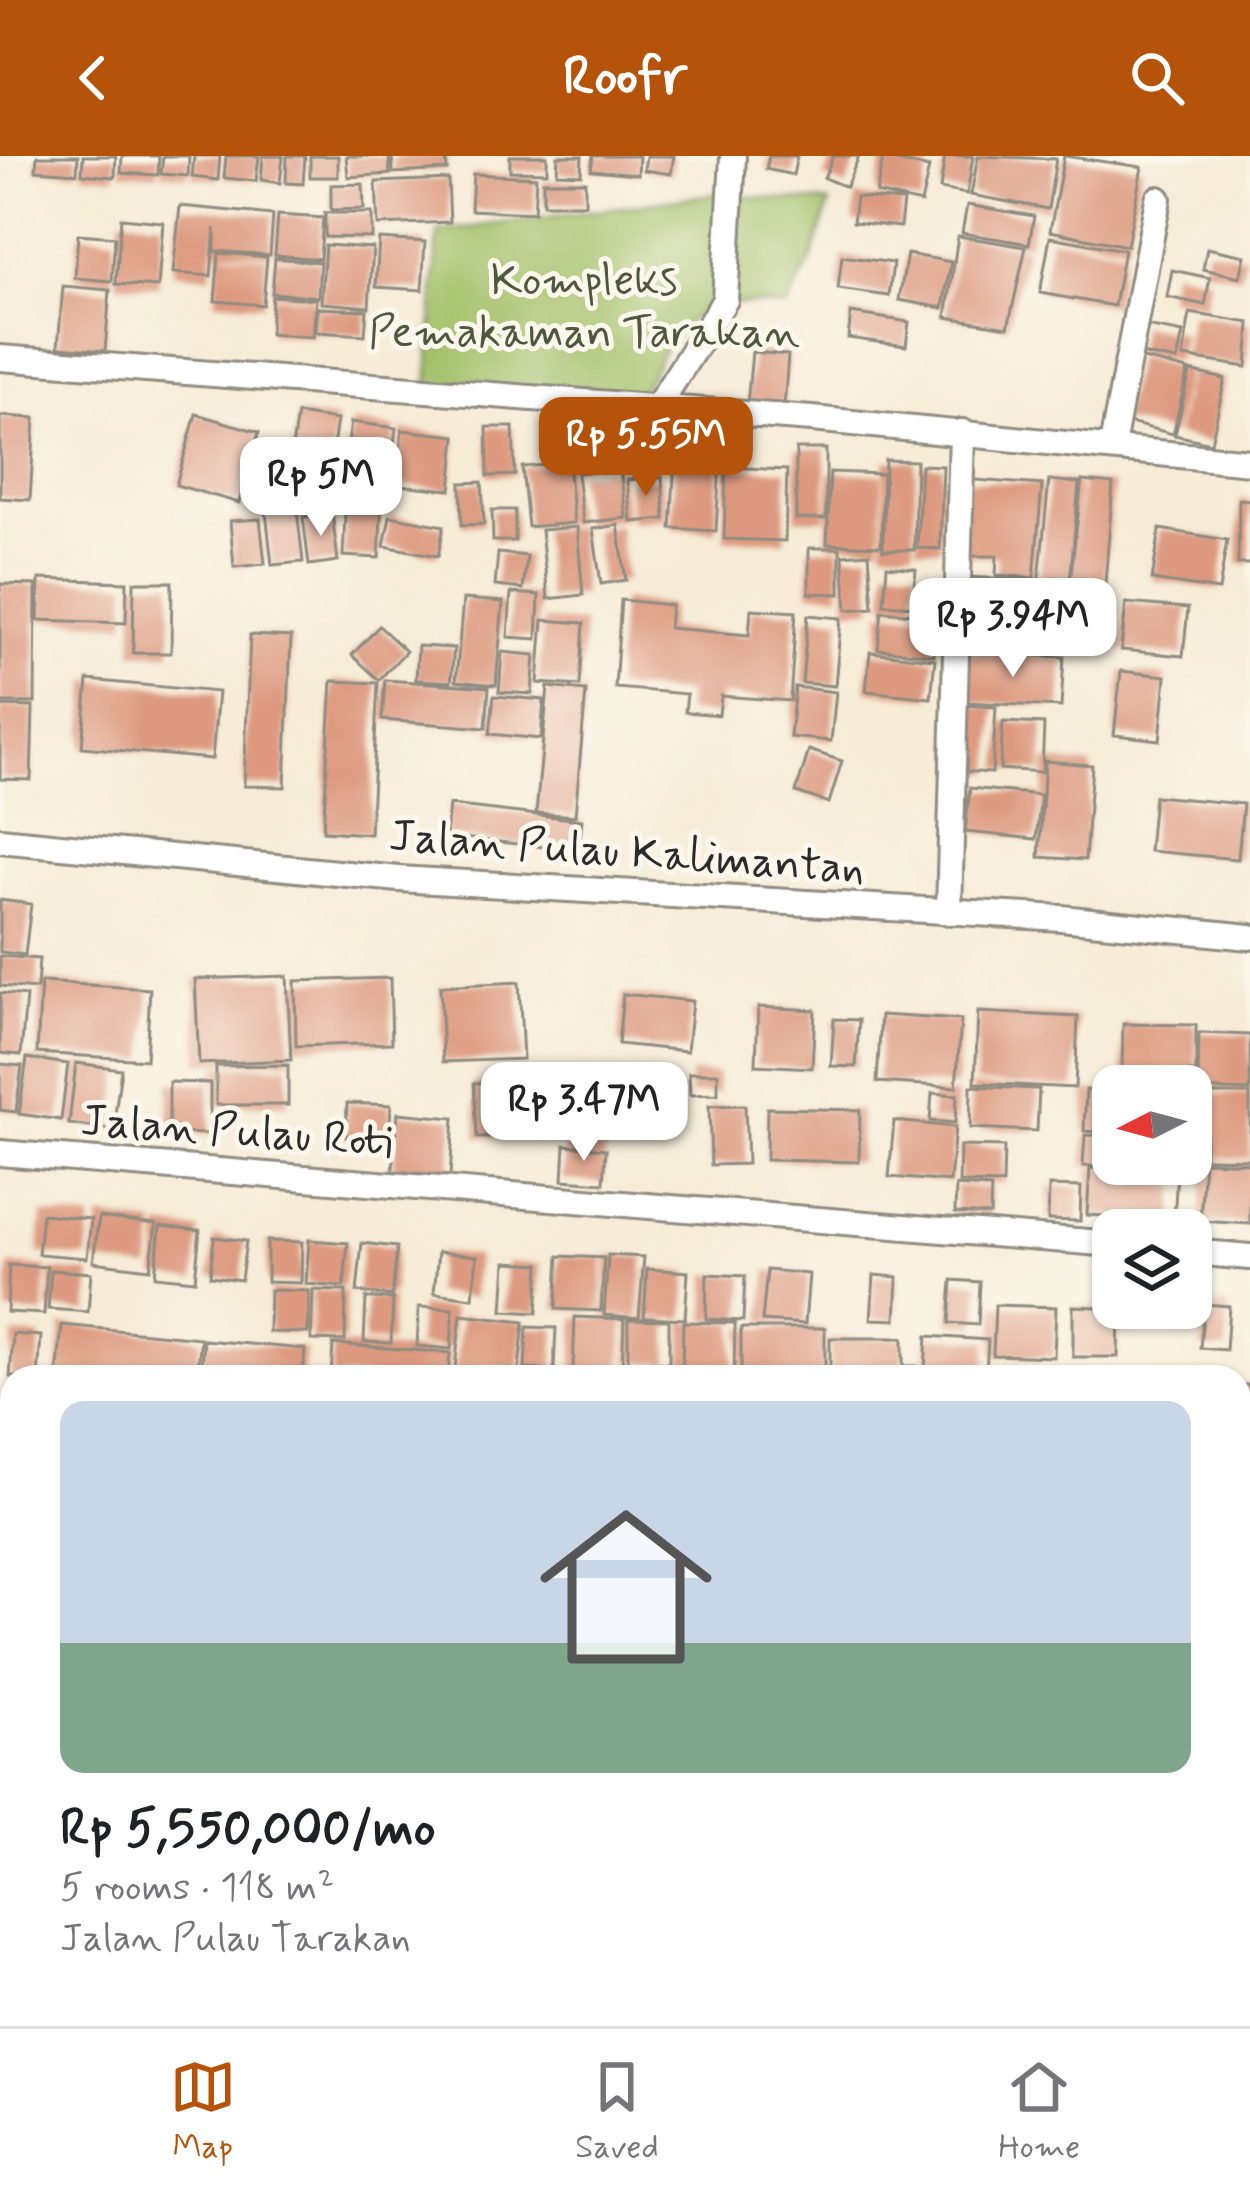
<!DOCTYPE html>
<html lang="en">
<head>
<meta charset="utf-8">
<style>
	:root { --surface:#fff; --page:#f6f6f6; --text:#202124; --muted:#757577; --line:#e0e0e0; --accent:#b45309 }
	body { margin:0; font-family:Mynerve,sans-serif; background:var(--page); color:var(--text); height:100vh; display:flex; flex-direction:column; font-size:45px; white-space:nowrap }
	* { box-sizing:border-box; margin:0 }
	p { font-size:39px; color:var(--muted) }
	.icon { flex:none; width:66px; height:66px; fill:none; stroke:currentColor; stroke-width:2; stroke-linecap:round; stroke-linejoin:round }
	.map { position:relative; flex:1; overflow:hidden }
	.sheet { position:absolute; left:0px; top:1209px; width:1251px; height:663px; display:flex; flex-direction:column; background:var(--surface); border-radius:36px 36px 0 0; box-shadow:0 3px 9px #0004 }
	.sheet>* { flex:none }
	.needle { width:78px; rotate:264deg }
	.fabs { position:absolute; left:1092px; top:909px; display:grid; gap:24px }
	.fabs a { display:grid; place-items:center; width:120px; height:120px; border-radius:24px; background:var(--surface); box-shadow:0 3px 9px #0004; font-size:60px }
	.price { position:absolute; translate:-50% -102px; padding:0 27px; border-radius:24px; background:#fff; color:#222; font-size:39px; line-height:78px; filter:drop-shadow(0 3px 6px #0008) }
	.price::after { content:''; position:absolute; left:50%; top:72px; width:36px; height:27px; margin-left:-18px; background:inherit; clip-path:polygon(0 0,100% 0,50% 100%) }
	.price.on { background:var(--accent); color:#fff }
	ul { padding:0; list-style:none }
	li { display:grid; align-content:center; gap:24px; height:636px; padding:0 60px }
	li span { display:grid; place-items:center; height:372px; border-radius:24px; color:#555 }
	li>.icon { margin-inline-start:auto }
	span .icon { width:216px; height:216px; fill:#fffc; stroke-width:1 }
	li b { font-size:51px }
	header { display:flex; justify-content:space-between; align-items:center; height:156px; padding:0 60px; background:var(--accent); color:#fff; font-size:54px; font-weight:700 }
	.tabs { display:flex; justify-content:space-around; align-items:center; height:168px; border-top:3px solid var(--line); background:var(--surface); font-size:33px; color:var(--muted) }
	.tabs a { display:grid; justify-items:center; gap:6px }
	.tabs .on { color:var(--accent) }
	.map>svg:first-child { display:block }
</style>
</head>
<body>
<header><svg class="icon" aria-label="back" viewBox="0 0 24 24"><path d="M15 5l-7 7 7 7"/></svg>Roofr<svg class="icon" aria-label="search" viewBox="0 0 24 24"><circle cx="10" cy="10" r="6"/><path d="M15 15l6 6"/></svg></header>
<div class="map">
<svg width="1250" height="1870" viewBox="0 0 1250 1870">
	<rect width="100%" height="100%" fill="#fbf7ec"/>
	<filter id="ink" filterUnits="userSpaceOnUse"><feTurbulence type="fractalNoise" baseFrequency=".00833" numOctaves="2"/><feDisplacementMap in="SourceGraphic" scale="24" xChannelSelector="R" yChannelSelector="G"/><feConvolveMatrix kernelMatrix="1 2 1 2 8 2 1 2 1" color-interpolation-filters="sRGB"/></filter>
	<filter id="wash" filterUnits="userSpaceOnUse"><feTurbulence type="fractalNoise" baseFrequency=".004" numOctaves="4" result="noise"/><feDisplacementMap in="SourceGraphic" scale="48" xChannelSelector="R" yChannelSelector="G"/><feGaussianBlur stdDeviation="2.7" result="paint"/><feColorMatrix in="noise" values="0 0 0 0 0 0 0 0 0 0 0 0 0 0 0 0 0 1.4 0 .05"/><feComposite in="paint" operator="in"/></filter>
	<g filter="url(#wash)">
		<rect width="100%" height="100%" fill="#f6ecd7"/>
		<path fill="#a2c067" stroke="#667649" stroke-width="3" d="M715,38L830,47L810,107L786,152C695,137 676,166 638,242L428,229L438,76Z"/>
		<g id="blocks">
			<g fill="#dd9a80">
				<polygon points="37,0 78,0 77,17 36,14"/>
				<polygon points="83,0 116,0 115,21 82,18"/>
				<polygon points="122,0 159,0 158,19 121,17"/>
				<polygon points="163,0 189,0 188,20 161,18"/>
				<polygon points="194,0 220,0 218,24 192,21"/>
				<polygon points="226,0 259,0 256,25 224,22"/>
				<polygon points="263,0 283,0 280,27 261,24"/>
				<polygon points="287,0 305,0 303,28 286,27"/>
				<rect x="310" y="0" width="28" height="21"/>
				<polygon points="346,0 389,0 390,18 348,21"/>
				<polygon points="392,0 446,0 447,14 393,17"/>
				<polygon points="510,0 547,0 547,16 510,15"/>
				<polygon points="558,0 582,0 581,18 557,17"/>
				<polygon points="593,0 639,0 638,18 591,14"/>
				<polygon points="646,0 674,0 671,18 644,14"/>
				<polygon points="769,0 797,0 793,19 766,13"/>
				<polygon points="833,0 859,0 846,31 824,22"/>
				<polygon points="945,0 973,0 967,38 940,33"/>
				<polygon points="978,0 1056,3 1048,53 971,39"/>
				<polygon points="1064,0 1142,11 1127,90 1050,75"/>
				<polygon points="883,2 929,12 921,47 876,37"/>
				<polygon points="473,18 536,21 534,57 471,54"/>
				<polygon points="448,23 450,66 378,69 376,26"/>
				<rect x="543" y="25" width="42" height="23"/>
				<polygon points="363,28 364,53 331,54 331,29"/>
				<polygon points="856,41 903,45 900,71 853,66"/>
				<polygon points="967,49 1034,60 1029,88 962,77"/>
				<polygon points="180,50 273,59 270,99 215,95 215,72 211,120 173,117"/>
				<polygon points="325,57 372,57 372,82 325,81"/>
				<polygon points="278,59 323,62 320,103 275,99"/>
				<polygon points="121,62 163,66 158,131 116,128"/>
				<polygon points="78,78 115,81 112,125 75,122"/>
				<polygon points="958,80 1026,91 1008,171 946,161"/>
				<polygon points="1050,81 1124,94 1114,150 1040,137"/>
				<polygon points="379,83 425,86 422,134 376,131"/>
				<polygon points="325,89 373,92 369,151 321,147"/>
				<polygon points="1207,92 1245,100 1240,121 1203,113"/>
				<polygon points="219,97 267,101 263,149 215,145"/>
				<polygon points="907,98 951,106 943,152 899,144"/>
				<polygon points="842,100 893,107 889,140 838,133"/>
				<polygon points="275,102 320,106 318,141 272,137"/>
				<polygon points="1172,114 1210,122 1205,149 1167,141"/>
				<polygon points="63,130 110,134 105,195 58,191"/>
				<polygon points="272,140 316,143 313,181 270,178"/>
				<polygon points="317,152 367,154 365,179 316,176"/>
				<polygon points="851,157 909,166 906,190 848,182"/>
				<polygon points="1190,157 1250,167 1247,211 1183,201"/>
				<polygon points="1141,169 1183,177 1177,205 1135,197"/>
				<polygon points="752,196 788,199 784,252 747,249"/>
				<polygon points="1136,201 1188,214 1173,278 1121,265"/>
				<polygon points="1190,215 1225,223 1211,287 1175,279"/>
				<polygon points="196,258 259,276 239,347 176,329"/>
				<polygon points="297,258 337,264 329,318 289,312"/>
				<polygon points="0,260 35,262 30,344 0,342"/>
				<polygon points="351,266 396,272 389,325 344,320"/>
				<polygon points="487,271 513,271 515,319 488,320"/>
				<polygon points="402,274 456,280 451,334 397,329"/>
				<rect x="796" y="293" width="30" height="70"/>
				<polygon points="256,302 285,302 286,351 257,351"/>
				<polygon points="675,303 720,306 716,375 671,372"/>
				<polygon points="885,304 916,305 914,394 883,394"/>
				<polygon points="568,307 574,367 528,371 522,311"/>
				<polygon points="921,309 943,310 940,393 917,392"/>
				<polygon points="726,311 787,314 785,385 724,383"/>
				<polygon points="620,313 626,362 583,367 577,317"/>
				<polygon points="830,316 883,318 881,390 827,388"/>
				<polygon points="662,321 665,363 631,366 627,324"/>
				<polygon points="963,323 1042,329 1034,422 996,419 997,400 963,400"/>
				<polygon points="1049,324 1079,327 1070,426 1082,325 1113,328 1104,440 1080,438 1079,455 963,449 965,421 1039,424"/>
				<polygon points="482,326 484,368 462,369 461,327"/>
				<polygon points="346,338 382,340 379,402 343,400"/>
				<polygon points="1239,343 1250,344 1250,408 1238,408"/>
				<polygon points="297,353 303,406 272,409 266,356"/>
				<polygon points="492,354 515,354 515,385 493,385"/>
				<polygon points="332,357 338,405 309,409 303,361"/>
				<polygon points="390,360 444,370 438,400 384,390"/>
				<polygon points="260,363 265,408 234,411 230,365"/>
				<polygon points="618,369 626,424 601,428 593,373"/>
				<polygon points="577,371 583,439 548,443 541,374"/>
				<polygon points="1160,373 1227,384 1219,434 1152,424"/>
				<polygon points="809,392 840,392 840,438 809,437"/>
				<polygon points="498,397 527,400 523,433 495,430"/>
				<polygon points="869,397 873,452 847,454 843,399"/>
				<polygon points="887,410 916,413 913,450 884,448"/>
				<polygon points="39,423 127,426 126,467 38,464"/>
				<polygon points="134,426 172,426 171,497 133,497"/>
				<polygon points="0,428 36,429 35,547 0,547"/>
				<polygon points="511,437 539,439 537,483 508,481"/>
				<polygon points="463,443 503,446 496,529 456,525"/>
				<polygon points="621,444 671,449 669,472 749,479 751,453 796,456 790,545 721,540 719,559 685,556 687,538 615,532"/>
				<polygon points="1126,447 1188,452 1183,500 1121,494"/>
				<polygon points="882,455 938,460 934,499 878,493"/>
				<polygon points="962,456 1072,460 1071,494 961,489"/>
				<polygon points="808,459 841,462 835,530 802,527"/>
				<polygon points="543,464 584,467 580,530 538,527"/>
				<polygon points="379,470 406,495 379,524 352,499"/>
				<polygon points="250,479 291,481 285,631 244,630"/>
				<polygon points="418,490 454,492 451,526 416,524"/>
				<polygon points="502,496 535,499 532,538 499,536"/>
				<polygon points="870,496 935,503 931,542 866,535"/>
				<polygon points="965,496 1064,501 1061,551 962,546"/>
				<polygon points="1121,515 1166,520 1160,584 1114,579"/>
				<polygon points="88,524 218,536 212,603 82,591"/>
				<polygon points="385,524 489,531 486,572 382,564"/>
				<polygon points="332,525 378,527 370,678 323,675"/>
				<polygon points="548,531 586,535 575,660 536,657"/>
				<polygon points="795,531 836,536 831,585 790,581"/>
				<polygon points="494,540 544,544 541,583 490,578"/>
				<polygon points="964,549 996,551 992,617 959,615"/>
				<polygon points="0,550 33,551 31,624 0,623"/>
				<polygon points="1003,566 1044,568 1042,616 1000,613"/>
				<polygon points="809,594 842,605 829,647 796,636"/>
				<polygon points="1045,605 1092,609 1085,704 1039,701"/>
				<polygon points="970,632 1041,639 1036,683 965,676"/>
				<polygon points="1154,640 1243,648 1238,703 1149,695"/>
				<polygon points="449,649 582,664 579,695 446,680"/>
				<polygon points="0,744 31,748 25,799 0,796"/>
				<polygon points="0,800 39,803 37,833 0,830"/>
				<polygon points="287,820 291,904 199,908 195,823"/>
				<polygon points="390,822 392,887 296,890 295,825"/>
				<polygon points="41,826 150,833 146,904 37,897"/>
				<polygon points="519,826 523,903 443,906 440,830"/>
				<polygon points="0,837 26,840 21,899 0,897"/>
				<polygon points="623,838 692,845 687,895 618,888"/>
				<polygon points="758,851 815,854 812,912 756,909"/>
				<polygon points="978,856 1078,861 1075,932 975,927"/>
				<polygon points="881,859 961,864 956,931 877,926"/>
				<polygon points="834,863 859,864 856,911 831,910"/>
				<polygon points="1123,868 1196,869 1196,916 1122,916"/>
				<polygon points="1199,877 1250,879 1250,935 1198,933"/>
				<polygon points="27,902 68,908 61,964 19,958"/>
				<polygon points="76,907 121,913 113,974 69,968"/>
				<polygon points="0,908 22,910 16,956 0,954"/>
				<polygon points="288,909 288,949 216,949 216,910"/>
				<polygon points="689,917 718,917 718,938 690,939"/>
				<polygon points="516,925 519,981 477,982 474,927"/>
				<polygon points="169,926 210,927 210,978 169,977"/>
				<polygon points="971,930 1039,933 1037,975 970,972"/>
				<polygon points="540,934 575,935 574,978 539,977"/>
				<polygon points="1086,934 1113,936 1113,977 1084,975"/>
				<polygon points="932,937 957,939 955,967 930,965"/>
				<polygon points="1206,938 1250,938 1250,1003 1205,1002"/>
				<polygon points="347,947 391,949 389,983 346,981"/>
				<polygon points="745,949 747,1008 711,1009 709,950"/>
				<polygon points="767,952 860,954 859,1006 766,1004"/>
				<polygon points="398,957 454,962 450,1020 393,1015"/>
				<polygon points="894,965 955,971 950,1026 889,1021"/>
				<polygon points="1085,979 1113,980 1113,1011 1083,1010"/>
				<polygon points="565,989 606,993 604,1027 563,1024"/>
				<polygon points="960,990 1004,991 1003,1028 959,1027"/>
				<polygon points="1204,1005 1250,1007 1250,1068 1200,1065"/>
				<polygon points="1090,1012 1177,1017 1174,1064 1087,1059"/>
				<polygon points="956,1030 991,1032 990,1059 955,1057"/>
				<polygon points="1049,1030 1081,1031 1080,1065 1048,1064"/>
				<polygon points="42,1058 91,1063 87,1102 38,1098"/>
				<polygon points="99,1061 156,1068 150,1113 93,1106"/>
				<polygon points="160,1070 200,1074 195,1124 155,1120"/>
				<polygon points="214,1081 246,1085 241,1124 210,1120"/>
				<polygon points="309,1084 348,1087 344,1131 306,1128"/>
				<polygon points="267,1085 302,1086 301,1127 267,1126"/>
				<polygon points="362,1087 397,1091 392,1140 357,1136"/>
				<polygon points="438,1096 477,1100 473,1142 434,1137"/>
				<polygon points="608,1099 644,1101 639,1162 604,1159"/>
				<polygon points="559,1100 604,1102 601,1155 556,1153"/>
				<polygon points="506,1106 540,1108 537,1157 503,1155"/>
				<polygon points="9,1109 47,1111 44,1158 7,1156"/>
				<polygon points="647,1113 688,1116 685,1163 644,1161"/>
				<polygon points="51,1114 91,1117 88,1156 48,1153"/>
				<polygon points="767,1114 809,1118 805,1168 762,1165"/>
				<polygon points="707,1118 745,1120 743,1165 706,1163"/>
				<polygon points="874,1119 898,1121 896,1164 871,1163"/>
				<polygon points="952,1124 980,1126 978,1169 949,1167"/>
				<polygon points="270,1134 309,1135 308,1177 269,1176"/>
				<polygon points="313,1134 346,1135 345,1185 311,1184"/>
				<polygon points="366,1142 393,1143 391,1187 364,1186"/>
				<polygon points="1204,1148 1229,1150 1226,1194 1200,1192"/>
				<polygon points="995,1149 1056,1151 1054,1201 993,1199"/>
				<polygon points="1073,1150 1119,1152 1118,1201 1073,1201"/>
				<polygon points="419,1151 453,1153 451,1193 417,1190"/>
				<polygon points="461,1159 524,1166 518,1221 454,1221"/>
				<polygon points="575,1161 624,1163 622,1216 573,1214"/>
				<polygon points="628,1163 669,1164 669,1207 628,1206"/>
				<polygon points="683,1166 735,1167 734,1218 682,1217"/>
				<polygon points="62,1169 201,1182 197,1221 57,1221"/>
				<polygon points="527,1171 556,1172 554,1214 525,1213"/>
				<rect x="741" y="1172" width="84" height="49"/>
				<polygon points="13,1178 41,1180 38,1221 10,1221"/>
				<polygon points="927,1180 988,1184 986,1216 925,1212"/>
				<polygon points="830,1182 903,1182 903,1210 916,1210 916,1221 830,1221"/>
				<polygon points="204,1184 305,1193 303,1221 201,1221"/>
				<polygon points="333,1188 450,1197 448,1221 331,1221"/>
				<rect x="1239" y="1229" width="11" height="51"/>
				<polygon points="0,1397 12,1397 12,1435 0,1434"/>
				<polygon points="1239,1460 1250,1460 1250,1570 1239,1569"/>
				<polygon points="1239,1584 1250,1585 1250,1621 1239,1620"/>
				<polygon points="0,1719 12,1720 12,1750 0,1749"/>
				<polygon points="1250,1740 1250,1842 1239,1843 1239,1742"/>
			</g>
		</g>
	</g>
	<g filter="url(#ink)">
		<use href="#blocks" fill-opacity="0" stroke="#908c81" stroke-width="3"/>
		<g fill="none" stroke-linecap="round" stroke-linejoin="round">
			<g stroke="#908c81" stroke-width="30">
				<g id="street">
					<polyline points="0,202 812,263 1250,306"/>
					<polyline points="657,251 725,144 733,1"/>
					<polyline points="1112,290 1158,43"/>
					<polyline points="0,684 399,723 1061,762 1250,781"/>
					<polyline points="949,756 962,276"/>
					<polyline points="0,997 1113,1088"/>
					<polyline points="1191,1096 1250,1101"/>
					<polyline points="0,1296 12,1297"/>
					<polyline points="1239,1379 1250,1380"/>
					<polyline points="0,1769 12,1769"/>
					<polyline points="0,1811 12,1811"/>
					<polyline points="1239,1846 1250,1847"/>
					<polyline points="829,1860 943,1870"/>
					<polyline points="316,1870 317,1860"/>
				</g>
			</g>
			<use href="#street" stroke="#fff" stroke-width="24"/>
		</g>
	</g>
	<g text-anchor="middle" stroke-width="10" stroke-linejoin="round" paint-order="stroke">
		<g font-size="45" fill="#4f583d" stroke="#fbf7ec">
			<text x="584" y="138">Kompleks<tspan x="584" dy="52">Pemakaman Tarakan</tspan></text>
		</g>
		<g font-size="45" fill="#2b2b2b" stroke="#fbf7ec">
			<text transform="translate(627 694) rotate(4)" y="16">Jalan Pulau Kalimantan</text>
			<text transform="translate(237 973) rotate(4)" y="16">Jalan Pulau Roti</text>
		</g>
	</g>
</svg>
<div class="fabs">
<a><svg class="needle" viewBox="-14 -14 28 28"><path d="M0-13l5 13h-10z" fill="#e53935"/><path d="M0 13l5-13h-10z" fill="#757577"/></svg></a>
<a><svg class="icon" aria-label="layers" viewBox="0 0 24 24"><path d="M12 4l9 5-9 5-9-5zM3 14l9 5 9-5"/></svg></a>
</div>
<b class="price on" style="left:646px;top:343px">Rp 5.55M</b>
<b class="price" style="left:321px;top:383px">Rp 5M</b>
<b class="price" style="left:1013px;top:524px">Rp 3.94M</b>
<b class="price" style="left:584px;top:1008px">Rp 3.47M</b>
<section class="sheet">
<ul>
<li><span style="background:linear-gradient(#c9d6e8 65%,#7fa58c 0)"><svg class="icon" aria-label="home" viewBox="0 0 24 24"><path d="M3 11l9-7 9 7M6 9v11h12V9"/></svg></span><div><b>Rp 5,550,000/mo</b><p>5 rooms · 118 m²</p><p>Jalan Pulau Tarakan</p></div></li>
</ul>
</section>
</div>
<nav class="tabs">
<a class="on"><svg class="icon" aria-label="map" viewBox="0 0 24 24"><path d="M3 6l6-2 6 2 6-2v14l-6 2-6-2-6 2zM9 4v14M15 6v14"/></svg>Map</a>
<a><svg class="icon" aria-label="saved" viewBox="0 0 24 24"><path d="M7 4h10v16l-5-4-5 4z"/></svg>Saved</a>
<a><svg class="icon" aria-label="home" viewBox="0 0 24 24"><path d="M3 11l9-7 9 7M6 9v11h12V9"/></svg>Home</a>
</nav>
</body>
</html>
